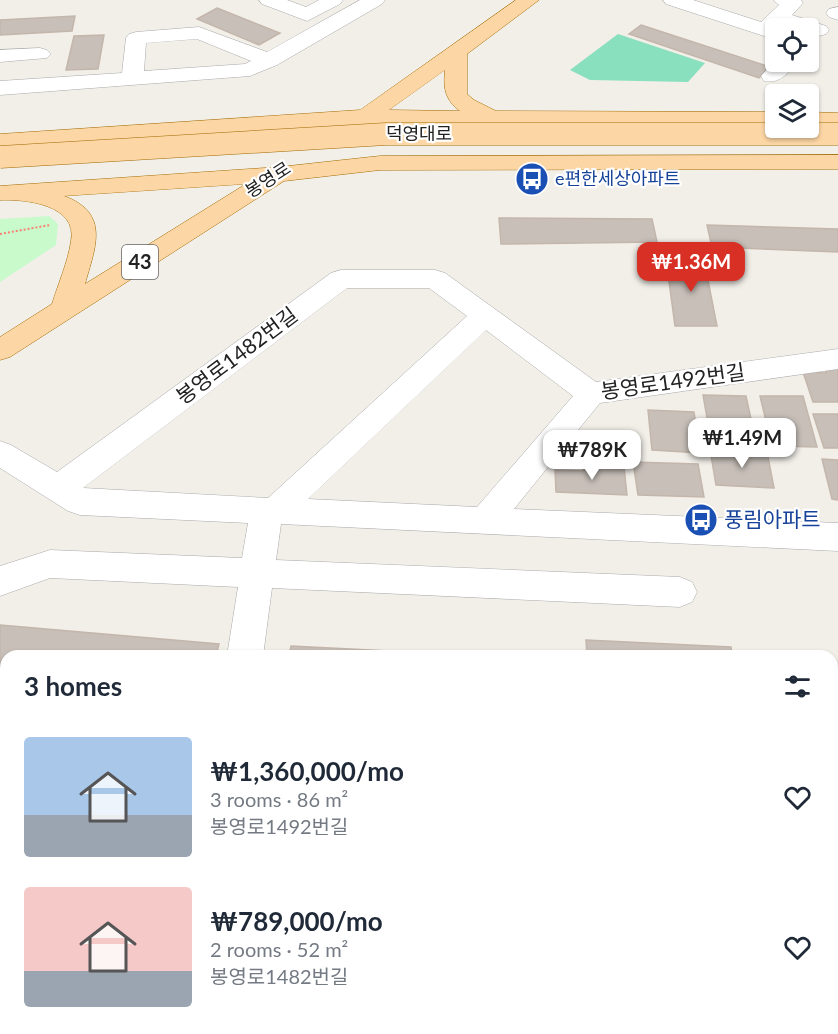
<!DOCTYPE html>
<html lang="en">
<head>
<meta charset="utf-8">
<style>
	:root { --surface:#fff; --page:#f2f2f3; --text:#1f2937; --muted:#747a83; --accent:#d93025 }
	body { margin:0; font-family:Lato,"Noto Sans KR",sans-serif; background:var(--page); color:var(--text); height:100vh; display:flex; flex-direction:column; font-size:22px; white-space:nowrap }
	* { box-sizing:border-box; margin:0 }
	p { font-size:20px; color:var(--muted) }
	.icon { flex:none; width:33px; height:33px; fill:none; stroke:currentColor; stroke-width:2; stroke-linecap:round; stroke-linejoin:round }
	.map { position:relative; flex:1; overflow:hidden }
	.details { position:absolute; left:0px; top:650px; width:838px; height:386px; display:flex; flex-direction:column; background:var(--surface); border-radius:18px 18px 0 0; box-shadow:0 2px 4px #0004 }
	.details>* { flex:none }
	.buttons { position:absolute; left:765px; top:18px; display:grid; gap:12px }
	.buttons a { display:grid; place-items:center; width:54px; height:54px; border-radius:6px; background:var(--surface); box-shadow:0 2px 4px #0004; font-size:30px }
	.price { position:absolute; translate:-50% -51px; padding:0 14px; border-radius:12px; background:#fff; color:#222; font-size:20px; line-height:39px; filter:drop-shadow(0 2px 3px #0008) }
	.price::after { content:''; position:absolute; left:50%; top:36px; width:18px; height:14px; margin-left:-9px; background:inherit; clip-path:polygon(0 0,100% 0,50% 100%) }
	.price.selected { background:var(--accent); color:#fff }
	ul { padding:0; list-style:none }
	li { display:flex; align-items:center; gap:18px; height:150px; padding:0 24px }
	li span { display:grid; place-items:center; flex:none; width:168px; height:120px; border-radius:6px; color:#555 }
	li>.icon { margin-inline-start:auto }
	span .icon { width:72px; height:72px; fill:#fffc; stroke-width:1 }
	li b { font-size:26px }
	h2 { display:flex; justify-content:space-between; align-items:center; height:72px; padding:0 24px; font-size:26px }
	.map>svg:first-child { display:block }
</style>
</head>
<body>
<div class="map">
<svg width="838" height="1034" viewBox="0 0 838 1034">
	<rect width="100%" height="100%" fill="#f2efe9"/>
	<polygon fill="#c8facc" points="49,216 58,224 56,245 0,282 0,219"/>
	<polygon fill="#88e0be" points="618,34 705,63 688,82 590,80 570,70"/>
	<g fill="#c7bfb8" stroke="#c4b6ab" stroke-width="1.5">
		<polygon points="217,8 280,33 259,45 197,19"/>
		<polygon points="75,16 72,31 0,35 0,20"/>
		<polygon points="641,25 770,67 759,78 629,34"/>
		<polygon points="104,35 98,69 66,70 74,36"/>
		<polygon points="499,218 652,219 657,242 501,244"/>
		<polygon points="707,225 838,229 838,252 712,247"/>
		<polygon points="666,259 704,260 717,326 675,326"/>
		<polygon points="825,367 838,367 838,402 813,402 803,372 826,373"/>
		<polygon points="703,395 746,396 756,442 711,440"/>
		<polygon points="760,396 803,396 817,447 772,446"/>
		<polygon points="648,410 694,412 700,453 652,450"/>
		<polygon points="813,414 838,414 838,448 824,448"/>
		<polygon points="710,449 767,452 774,488 716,485"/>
		<polygon points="822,459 838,460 838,500 832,499"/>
		<polygon points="633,462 698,464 704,497 638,495"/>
		<polygon points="581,465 624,467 627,495 556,492 555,470 584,471"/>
		<polygon points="0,625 219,644 216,656 6,656 6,676 0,675"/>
		<polygon points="586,640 731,647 732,656 587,656"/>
		<polygon points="291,646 489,656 289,656"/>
		<polygon points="0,1020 6,1021 6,1029 222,1029 222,1034 0,1034"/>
	</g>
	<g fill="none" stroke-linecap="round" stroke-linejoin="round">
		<g stroke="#a9a9a9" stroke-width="1">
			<g id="minor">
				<polygon points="259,0 287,0 306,7 319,0 343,0 340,4 307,21 262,4"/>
				<path d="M360,0H385L382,4L277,65L250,76L0,95V81L122,73L126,38L129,34L136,32L199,27L267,52ZM197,39L251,61L245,64L144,71L146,43Z"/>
				<polygon points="663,0 693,0 761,22 779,5 773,0 801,0 803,3 792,15 826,26 829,30 826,34 819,36 808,33 808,28 793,28 781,25 771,34 764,36 666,4"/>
				<polygon points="838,7 838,20 829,17 826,13 829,9"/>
				<polygon points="40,48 47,50 51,54 47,58 0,62 0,50"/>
				<path d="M776,60L797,62C788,74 779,84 764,81L761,76Z"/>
				<path d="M341,270H435L445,273L596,382L838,349V369L600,403L514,509L838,523V551L281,524L276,560L680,577L692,582L697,592L692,602L680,607L272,588L263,656H227L238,587L50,578L0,596V566L50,550L242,558L248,523L80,515L68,511L0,468V441L11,445L57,472L331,273ZM347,288H429L467,316L268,498L83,488ZM486,330L573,396L477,507L308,499Z"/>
				<polygon points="838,703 838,741 832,744 832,705"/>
				<rect x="0" y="898" width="6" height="44"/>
				<polygon points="318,1029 405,1029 403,1034 320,1034"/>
			</g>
		</g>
		<g stroke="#a06b00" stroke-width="1">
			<g id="major">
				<path d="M516,0H539L467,54V94L474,100L496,111L776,112V126L370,124L361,127L353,125L0,148V134L360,110ZM445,70C443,88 445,100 460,111L389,110Z"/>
				<polygon points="808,112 838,113 838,127 808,126"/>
				<path d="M838,155V169L380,170L284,181L10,357L0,360V337L52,304C58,284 68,262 71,241C78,204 24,199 0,200V186L279,167L380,156ZM246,184L85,284C95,248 111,213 64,196Z"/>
			</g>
		</g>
		<polyline stroke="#fa8072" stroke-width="2" stroke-dasharray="2 2" stroke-linecap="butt" points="0,234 50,225"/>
		<use href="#minor" fill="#fff" fill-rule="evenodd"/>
		<use href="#major" fill="#fcd6a4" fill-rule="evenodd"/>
		<g stroke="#a06b00" stroke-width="23" stroke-linecap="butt">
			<polyline id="major-bridge" points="0,157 386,134 838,134"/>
		</g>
		<use href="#major-bridge" stroke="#fcd6a4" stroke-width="22"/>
	</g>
	<defs>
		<g id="bus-disc" transform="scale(1.725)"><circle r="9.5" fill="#1a4fb4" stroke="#fff"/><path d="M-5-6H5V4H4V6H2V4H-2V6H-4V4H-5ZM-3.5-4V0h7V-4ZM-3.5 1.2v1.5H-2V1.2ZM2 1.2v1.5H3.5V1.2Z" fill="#fff"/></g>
	</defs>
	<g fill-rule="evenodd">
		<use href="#bus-disc" x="532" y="179"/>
		<use href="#bus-disc" x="701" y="520"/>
	</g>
	<g text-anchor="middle" stroke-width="4.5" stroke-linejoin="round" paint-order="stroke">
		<g font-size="18" fill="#222" stroke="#fff">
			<text x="419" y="140">덕영대로</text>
			<text transform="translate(268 180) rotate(-33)" y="6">봉영로</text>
		</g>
		<g font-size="18" fill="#164399" stroke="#fff" text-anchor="start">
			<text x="555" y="185">e편한세상아파트</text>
		</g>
		<rect fill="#fff" stroke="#646464" stroke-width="1.5" x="122" y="245" width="36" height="34" rx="4.5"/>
		<g font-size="20" font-weight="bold" fill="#222">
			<text x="140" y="269">43</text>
		</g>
		<g font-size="21" fill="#222" stroke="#fff">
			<text transform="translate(237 356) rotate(-37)" y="7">봉영로1482번길</text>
			<text transform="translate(673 382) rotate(-8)" y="7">봉영로1492번길</text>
		</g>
		<g font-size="21" fill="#164399" stroke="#fff" text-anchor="start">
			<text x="724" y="527">풍림아파트</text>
		</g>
	</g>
</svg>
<div class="buttons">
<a><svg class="icon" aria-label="locate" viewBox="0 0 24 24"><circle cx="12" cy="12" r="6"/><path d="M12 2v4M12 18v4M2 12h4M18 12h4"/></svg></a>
<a><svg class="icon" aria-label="layers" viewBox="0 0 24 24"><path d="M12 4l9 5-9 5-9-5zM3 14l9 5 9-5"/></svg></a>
</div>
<b class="price selected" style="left:691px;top:293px">₩1.36M</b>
<b class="price" style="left:742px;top:469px">₩1.49M</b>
<b class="price" style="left:592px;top:481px">₩789K</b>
<section class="details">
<h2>3 homes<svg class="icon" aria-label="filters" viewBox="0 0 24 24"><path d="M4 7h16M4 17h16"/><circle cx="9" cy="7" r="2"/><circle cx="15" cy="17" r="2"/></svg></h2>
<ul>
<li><span style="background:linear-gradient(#a9c7e8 65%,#9aa5b1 0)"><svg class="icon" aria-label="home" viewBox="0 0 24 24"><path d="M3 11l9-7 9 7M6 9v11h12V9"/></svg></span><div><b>₩1,360,000/mo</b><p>3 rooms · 86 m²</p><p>봉영로1492번길</p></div><svg class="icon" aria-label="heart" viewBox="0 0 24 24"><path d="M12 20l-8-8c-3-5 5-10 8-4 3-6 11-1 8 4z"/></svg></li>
<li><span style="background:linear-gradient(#f6c9c9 70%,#9aa5b1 0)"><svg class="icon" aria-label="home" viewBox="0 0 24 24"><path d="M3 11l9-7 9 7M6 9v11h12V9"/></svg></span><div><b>₩789,000/mo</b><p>2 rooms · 52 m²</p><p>봉영로1482번길</p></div><svg class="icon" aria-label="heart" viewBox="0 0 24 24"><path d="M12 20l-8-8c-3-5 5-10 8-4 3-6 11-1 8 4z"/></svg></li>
</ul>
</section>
</div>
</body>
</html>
